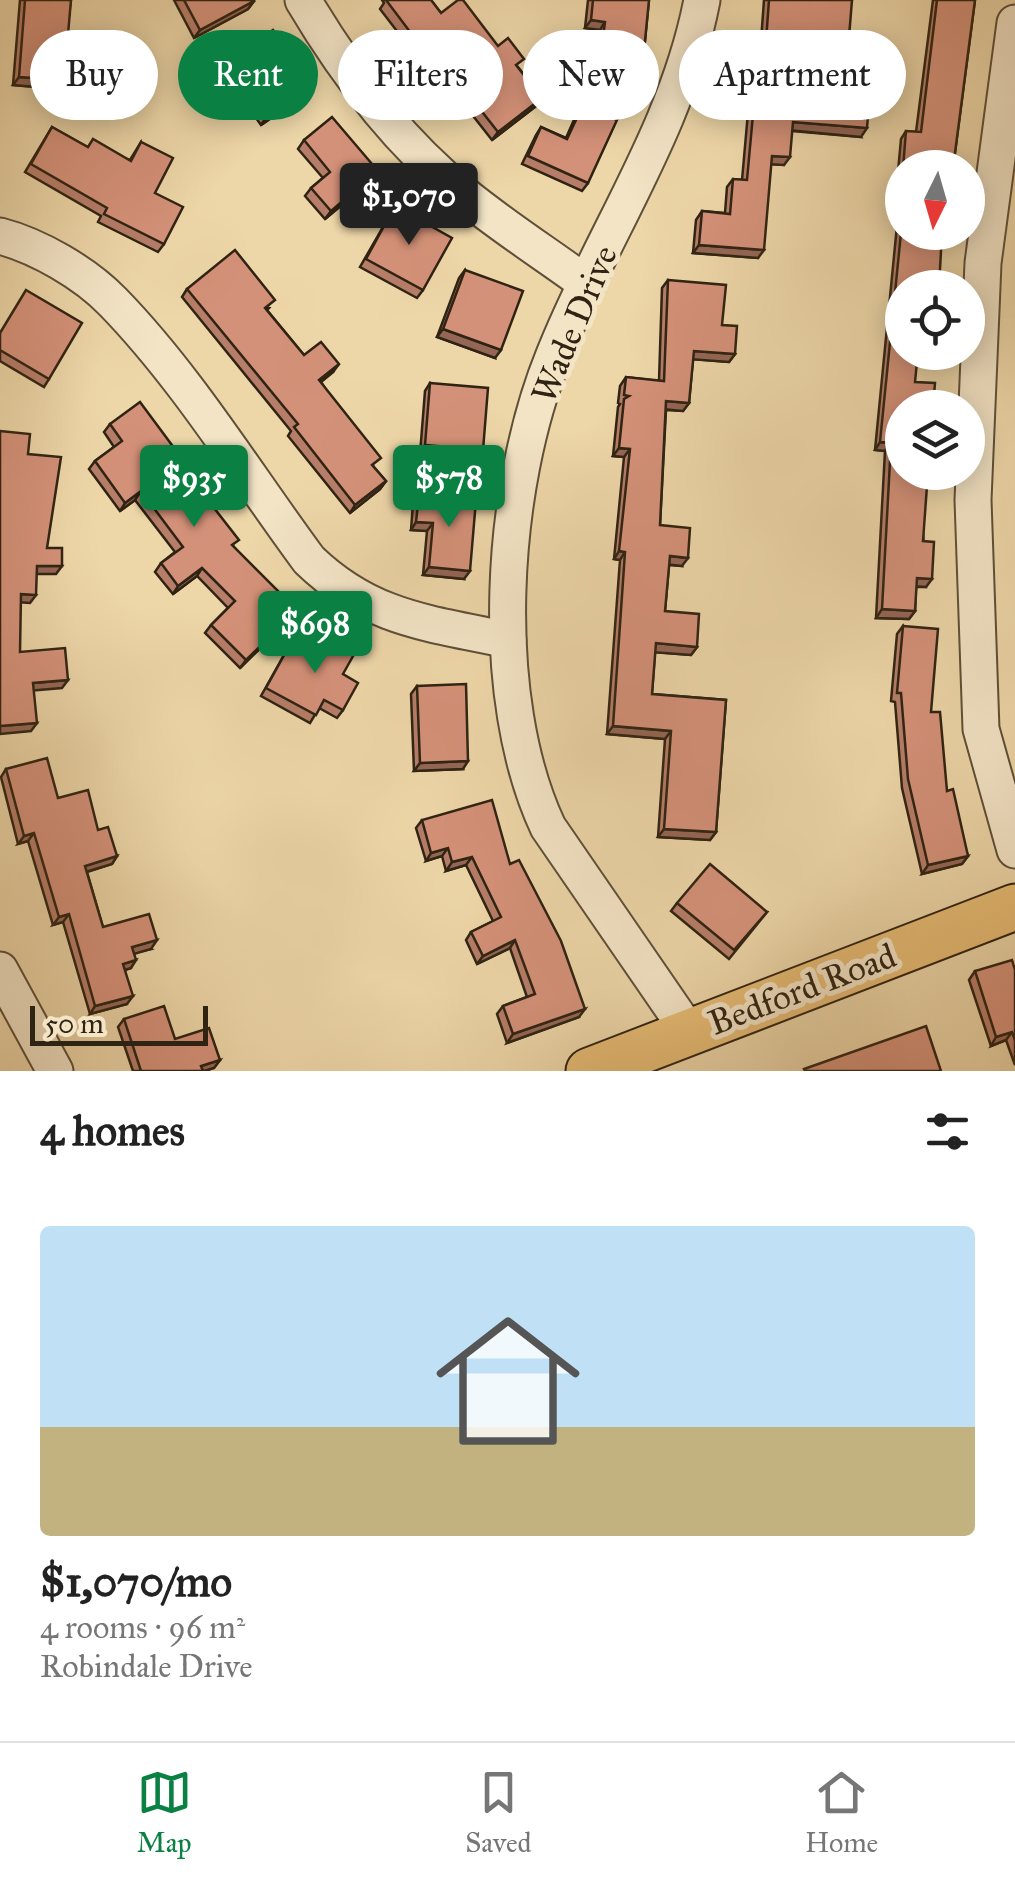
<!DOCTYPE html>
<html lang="en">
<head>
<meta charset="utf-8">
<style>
	:root { --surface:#fff; --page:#f2f2f2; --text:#222; --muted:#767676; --line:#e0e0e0; --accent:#0b8043 }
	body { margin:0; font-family:"IM FELL Great Primer",serif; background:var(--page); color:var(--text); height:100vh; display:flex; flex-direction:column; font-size:38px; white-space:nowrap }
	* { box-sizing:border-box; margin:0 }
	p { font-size:32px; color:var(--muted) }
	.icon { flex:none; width:55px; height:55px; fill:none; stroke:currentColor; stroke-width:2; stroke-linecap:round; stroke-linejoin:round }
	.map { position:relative; height:1071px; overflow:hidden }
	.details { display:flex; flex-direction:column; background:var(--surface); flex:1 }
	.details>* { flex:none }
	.hud { position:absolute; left:30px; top:30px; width:955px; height:90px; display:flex; gap:20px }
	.needle { width:65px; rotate:185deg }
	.fabs { position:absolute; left:885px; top:150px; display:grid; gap:20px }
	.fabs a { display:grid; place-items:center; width:100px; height:100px; border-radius:50%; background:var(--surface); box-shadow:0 5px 25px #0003; font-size:50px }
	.scale { position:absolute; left:30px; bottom:25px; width:178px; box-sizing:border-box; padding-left:10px; border:5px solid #2f2313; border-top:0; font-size:28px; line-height:35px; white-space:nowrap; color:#2f2313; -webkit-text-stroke:8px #f3e4c6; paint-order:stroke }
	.price { position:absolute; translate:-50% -85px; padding:0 22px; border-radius:10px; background:var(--accent); color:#fff; font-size:32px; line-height:65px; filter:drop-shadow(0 2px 5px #0008) }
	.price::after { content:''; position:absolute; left:50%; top:60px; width:30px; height:22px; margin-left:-15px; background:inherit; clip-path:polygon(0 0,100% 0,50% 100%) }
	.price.active { background:#222; color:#fff }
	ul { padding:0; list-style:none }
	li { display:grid; align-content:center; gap:20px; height:530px; padding:0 40px }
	li span { display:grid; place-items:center; height:310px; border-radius:10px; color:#555 }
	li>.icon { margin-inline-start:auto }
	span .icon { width:180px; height:180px; fill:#fffc; stroke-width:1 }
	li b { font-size:42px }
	h2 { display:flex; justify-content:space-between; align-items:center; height:120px; padding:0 40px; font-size:42px }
	.pill { padding:0 35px; border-radius:45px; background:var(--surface); box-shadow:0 5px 25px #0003; font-size:35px; line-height:90px }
	.pill.active { background:var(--accent); color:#fff }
	.menu { display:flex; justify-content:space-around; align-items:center; height:140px; border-top:2px solid var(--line); background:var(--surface); font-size:28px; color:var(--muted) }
	.menu a { display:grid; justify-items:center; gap:5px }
	.menu .active { color:var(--accent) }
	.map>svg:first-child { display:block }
</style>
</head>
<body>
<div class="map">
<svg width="1015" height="1071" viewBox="0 0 1015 1071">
	<rect width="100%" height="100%" fill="#edd6a8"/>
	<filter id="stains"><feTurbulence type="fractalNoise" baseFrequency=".002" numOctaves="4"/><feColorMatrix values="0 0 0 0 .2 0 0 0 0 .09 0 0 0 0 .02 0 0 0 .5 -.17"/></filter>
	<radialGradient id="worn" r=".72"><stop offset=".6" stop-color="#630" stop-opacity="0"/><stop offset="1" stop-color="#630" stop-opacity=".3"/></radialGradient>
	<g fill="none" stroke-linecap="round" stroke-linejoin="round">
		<g stroke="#5e5038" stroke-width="39">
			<g id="minor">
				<path d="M303,0C345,71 399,142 463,194C502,226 546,254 587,284"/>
				<polyline points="1015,23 983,263 973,500 981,729 1015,850"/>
				<path d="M0,236C38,246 85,273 113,302C187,378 246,475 309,560C370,619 429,623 508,640"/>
				<polyline points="0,970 55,1071"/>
				<path d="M689,1032L548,827C487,697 500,487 554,355C602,234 677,130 702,0"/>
			</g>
		</g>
		<g stroke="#2f2313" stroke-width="49">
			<polyline id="major" points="589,1071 1015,907"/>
		</g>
		<use href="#minor" stroke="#f3e4c6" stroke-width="35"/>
		<use href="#major" stroke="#e6bb74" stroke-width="45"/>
	</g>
	<g fill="#b67d68" stroke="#2f2313" stroke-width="2.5">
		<polygon points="20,0 71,0 59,89 13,85"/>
		<polygon points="174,0 253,0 254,1 248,9 194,38"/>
		<polygon points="382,0 431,0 441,13 498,46 518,67 542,98 536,106 492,140 429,60 423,65 380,9 384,3"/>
		<polygon points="588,0 649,0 643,61 637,69 600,64 605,53 596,60 600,30 585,28"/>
		<polygon points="764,0 852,0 843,45 830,44 826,88 861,137 792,131 784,165 771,164 758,258 693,253 696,220 702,211 725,213 727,187 733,179 742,180 750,90 756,82 758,82"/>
		<polygon points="933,0 975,0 953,168 902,168 902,288 915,382 926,587 916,587 915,611 909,619 876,618 885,451 875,450 899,205 895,205 901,139 906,131 916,132"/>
		<polygon points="228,61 312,85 306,94 261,125 222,69"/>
		<polygon points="583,105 588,183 582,191 522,164 536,135 541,127 566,138 577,113"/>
		<polygon points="52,127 87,147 130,160 141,142 155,193 164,244 158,252 98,222 101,216 25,172"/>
		<polygon points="304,140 378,171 373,179 325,219 305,196 311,188 323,178 298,149"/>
		<polygon points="395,206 423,290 417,298 360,267"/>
		<polygon points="465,270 495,358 437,337 459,278"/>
		<polygon points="668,280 722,325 735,354 729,362 693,359 689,403 683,411 666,410 660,525 682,566 669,565 665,611 697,647 691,655 655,652 652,694 726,700 716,832 710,840 658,837 665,739 607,734 620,560 614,559 624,457 613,456 618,407 620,404 618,403 620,386 626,377 659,381 662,288"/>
		<polygon points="187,289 269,308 267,310 304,355 333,372 321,382 374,467 386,481 380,489 350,513 288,436 291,431 182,297"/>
		<polygon points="0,332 49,379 44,387 0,361"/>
		<polygon points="430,383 477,458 420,454 425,391"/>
		<polygon points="110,424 183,460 180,464 234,547 291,618 240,668 205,633 211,625 228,608 197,576 173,594 155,572 161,563 175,552 135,500 120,511 89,469 95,461 114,447 104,432"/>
		<polygon points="419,495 464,579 423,575 427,531 411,530 413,503"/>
		<polygon points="903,626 931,712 947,791 968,856 962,864 922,874 902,788 895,702 891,701 897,634"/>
		<polygon points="332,635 343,674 343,710 337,718 319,708 310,723 261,696 293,639 320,654"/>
		<polygon points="417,686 463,769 414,771 411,694"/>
		<polygon points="6,769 58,798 98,830 117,856 112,864 87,872 103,927 151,949 134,953 131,968 125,970 127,1004 90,1014 63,922 53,925 28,841 18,844 1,777"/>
		<polygon points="422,820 510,864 579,1017 507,1043 497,1014 503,1006 527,997 510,948 477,964 466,940 471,932 493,921 466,865 446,871 442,856 426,861 416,828"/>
		<polygon points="677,903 767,912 729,959 671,911"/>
		<polygon points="1015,970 1015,1065 1006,1040 991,1046 969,980 975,971"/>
		<polygon points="124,1019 175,1039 220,1060 214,1068 204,1071 133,1071 118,1027"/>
	</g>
	<g fill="#946655" stroke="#2f2313" stroke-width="2.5">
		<polygon points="254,1 248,9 194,38 200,30"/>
		<polygon points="591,20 605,22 600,30 585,28"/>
		<polygon points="831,35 849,37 843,45 825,43"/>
		<polygon points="605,56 643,61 637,69 600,64"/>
		<polygon points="19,77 64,80 59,89 13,85"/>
		<polygon points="312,85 306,94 261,125 267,116"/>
		<polygon points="542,98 536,106 492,140 498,132"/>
		<polygon points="793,122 867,128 861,137 787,130"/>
		<polygon points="772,156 790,157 784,165 766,164"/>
		<polygon points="378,171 373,179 325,219 331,211"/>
		<polygon points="900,197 902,197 902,201 899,205 895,205"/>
		<polygon points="699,245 764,250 758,258 693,253"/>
		<polygon points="443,329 501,350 495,358 437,337"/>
		<polygon points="694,351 735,354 729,362 688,359"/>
		<polygon points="339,364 333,372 313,388 319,380"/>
		<polygon points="666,401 689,403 683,411 661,409"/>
		<polygon points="880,442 891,443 885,451 875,450"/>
		<polygon points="425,445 483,450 477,458 420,454"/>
		<polygon points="619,448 630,449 624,457 613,456"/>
		<polygon points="386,481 380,489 350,513 355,505"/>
		<polygon points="141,491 135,500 120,511 125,503"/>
		<polygon points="416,522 433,523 427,531 411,530"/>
		<polygon points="619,551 625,552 620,560 614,559"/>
		<polygon points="670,556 688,558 682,566 664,564"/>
		<polygon points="37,566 62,566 56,574 31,574"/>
		<polygon points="429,567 470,571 464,579 423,575"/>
		<polygon points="202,568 197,576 173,594 178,586"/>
		<polygon points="917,578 932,579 926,587 911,586"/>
		<polygon points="21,594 36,595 30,603 15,602"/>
		<polygon points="882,609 915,611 909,619 876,618"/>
		<polygon points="297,610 291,618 240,668 246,660"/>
		<polygon points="656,643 697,647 691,655 650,652"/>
		<polygon points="68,680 62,688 27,691 33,683"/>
		<polygon points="37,723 31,731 0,734 0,726"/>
		<polygon points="613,726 671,731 665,739 607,734"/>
		<polygon points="468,761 463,769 414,771 420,763"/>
		<polygon points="664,829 716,832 710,840 658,837"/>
		<polygon points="34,833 28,841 18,844 24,836"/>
		<polygon points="448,848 442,856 426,861 431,853"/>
		<polygon points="117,856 112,864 79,874 85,866"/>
		<polygon points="968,856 962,864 922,874 928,865"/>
		<polygon points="472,857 466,865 446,871 452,862"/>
		<polygon points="69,914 63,922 53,925 59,917"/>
		<polygon points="157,940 151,949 127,956 132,947"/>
		<polygon points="515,940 510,948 477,964 483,956"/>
		<polygon points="136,960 131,968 118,972 123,964"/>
		<polygon points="133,996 127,1004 90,1014 95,1006"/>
		<polygon points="585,1009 579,1017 507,1043 513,1034"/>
		<polygon points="1012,1032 1006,1040 991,1046 996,1037"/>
		<polygon points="220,1060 214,1068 204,1071 198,1071 201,1066"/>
	</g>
	<g fill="#d49179" stroke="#2f2313" stroke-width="2.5">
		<polygon points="25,0 71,0 64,80 19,77"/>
		<polygon points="184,0 253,0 254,1 200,30"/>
		<polygon points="386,0 431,0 441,13 458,0 463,0 498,46 508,38 524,59 516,65 542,98 498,132 435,52 429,57"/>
		<polygon points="593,0 649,0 643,61 605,56 610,45 601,52 605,22 591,20"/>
		<polygon points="769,0 852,0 849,37 831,35 826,88 870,92 867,128 793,122 790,157 772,156 764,250 699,245 702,211 730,214 733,179 747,180 756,82 763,82"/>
		<polygon points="937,0 975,0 953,168 903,168 906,131 921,132"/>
		<polygon points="273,30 312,85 267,116 228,61"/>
		<polygon points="583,105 617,120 588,183 528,156 541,127 567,139"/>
		<polygon points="332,117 378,171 331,211 311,188 330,172 304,140"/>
		<polygon points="52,127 88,147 93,139 131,161 141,142 173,158 155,193 183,207 164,244 104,214 107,208 31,164"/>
		<polygon points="395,206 452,238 423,290 366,259"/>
		<polygon points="902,223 902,232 942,232 939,288 902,288 902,352 918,352 915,382 935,383 933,408 902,408 902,472 928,472 923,541 934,542 932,579 917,578 915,611 882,609 891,443 880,442"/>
		<polygon points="235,250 275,300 265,308 304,355 321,342 339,364 319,380 381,458 372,465 386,481 355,505 294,427 298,424 187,289"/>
		<polygon points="465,270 523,291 501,350 443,329"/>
		<polygon points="668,280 726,285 722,325 737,326 735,354 694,351 689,403 666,401 660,525 690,528 688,558 670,556 665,611 699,614 697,647 656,643 652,694 726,700 716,832 664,829 671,731 613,726 625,552 619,551 630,449 619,448 624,399 629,396 624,395 626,377 664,381"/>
		<polygon points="26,290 82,323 49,379 0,350 0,333"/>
		<polygon points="430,383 488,388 483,450 425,445"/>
		<polygon points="140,402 183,460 179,463 239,540 232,545 297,610 246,660 211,625 235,601 202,568 178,586 161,563 183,547 141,491 125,503 95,461 122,441 110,424"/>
		<polygon points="0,431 30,434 28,454 61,457 47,548 62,548 62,566 37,566 36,595 21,594 20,652 65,648 68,680 33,683 37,723 0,726"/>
		<polygon points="419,495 476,500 470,571 429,567 433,523 416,522"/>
		<polygon points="903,626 938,629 931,712 940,712 947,791 953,789 968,856 928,865 908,779 901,693 897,693"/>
		<polygon points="332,635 357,649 343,674 358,683 343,710 324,700 316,715 266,688 293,639 321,655"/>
		<polygon points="466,684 468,761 420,763 417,686"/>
		<polygon points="47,758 58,798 88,790 98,830 108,827 117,856 85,866 103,927 149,914 157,940 132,947 136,960 123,964 133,996 95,1006 69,914 59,917 34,833 24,836 6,769"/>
		<polygon points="492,800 510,864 519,860 561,941 585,1009 513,1034 503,1006 535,994 515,940 483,956 471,932 501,917 472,857 452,862 448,848 431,853 422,820"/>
		<polygon points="710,864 767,912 734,950 677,903"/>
		<polygon points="1012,960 1015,970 1015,1040 1012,1032 996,1037 975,971"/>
		<polygon points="164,1006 175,1039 209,1028 220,1060 201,1066 203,1071 141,1071 124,1019"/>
		<polygon points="926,1026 941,1071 805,1071 804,1069"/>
	</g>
	<g text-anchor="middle" stroke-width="10" stroke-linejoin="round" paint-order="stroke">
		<g font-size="35" fill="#2f2313" stroke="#f3e4c6">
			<text transform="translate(574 324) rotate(-67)" y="12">Wade Drive</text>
			<text transform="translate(802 989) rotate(-21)" y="12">Bedford Road</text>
		</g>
	</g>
	<rect width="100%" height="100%" filter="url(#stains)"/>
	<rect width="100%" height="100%" fill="url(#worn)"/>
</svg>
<div class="fabs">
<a><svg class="needle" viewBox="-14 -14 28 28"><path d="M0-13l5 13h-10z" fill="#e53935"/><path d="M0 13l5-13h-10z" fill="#767676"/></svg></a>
<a><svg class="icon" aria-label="locate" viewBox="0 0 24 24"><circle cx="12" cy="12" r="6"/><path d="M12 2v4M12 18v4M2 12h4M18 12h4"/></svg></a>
<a><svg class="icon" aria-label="layers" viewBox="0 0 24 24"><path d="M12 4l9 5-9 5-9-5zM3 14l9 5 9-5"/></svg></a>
</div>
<div class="scale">50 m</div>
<b class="price active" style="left:409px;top:248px">$1,070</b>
<b class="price" style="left:194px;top:530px">$935</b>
<b class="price" style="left:449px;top:530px">$578</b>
<b class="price" style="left:315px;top:676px">$698</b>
<div class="hud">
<a class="pill">Buy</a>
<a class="pill active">Rent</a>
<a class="pill">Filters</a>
<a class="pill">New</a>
<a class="pill">Apartment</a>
</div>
</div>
<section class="details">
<h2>4 homes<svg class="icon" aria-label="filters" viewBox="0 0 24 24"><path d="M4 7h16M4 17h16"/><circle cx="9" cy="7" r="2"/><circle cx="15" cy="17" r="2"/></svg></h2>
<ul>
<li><span style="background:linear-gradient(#bfe0f5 65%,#c2b280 0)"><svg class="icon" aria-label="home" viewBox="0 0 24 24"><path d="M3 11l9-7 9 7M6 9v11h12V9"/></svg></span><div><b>$1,070/mo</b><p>4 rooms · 96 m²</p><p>Robindale Drive</p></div></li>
</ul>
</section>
<nav class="menu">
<a class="active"><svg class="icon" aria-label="map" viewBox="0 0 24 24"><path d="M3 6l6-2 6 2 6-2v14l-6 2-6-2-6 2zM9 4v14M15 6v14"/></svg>Map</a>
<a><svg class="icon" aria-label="saved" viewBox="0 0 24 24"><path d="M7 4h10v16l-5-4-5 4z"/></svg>Saved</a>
<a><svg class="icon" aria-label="home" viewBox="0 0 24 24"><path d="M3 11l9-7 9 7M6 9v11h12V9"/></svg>Home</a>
</nav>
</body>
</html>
